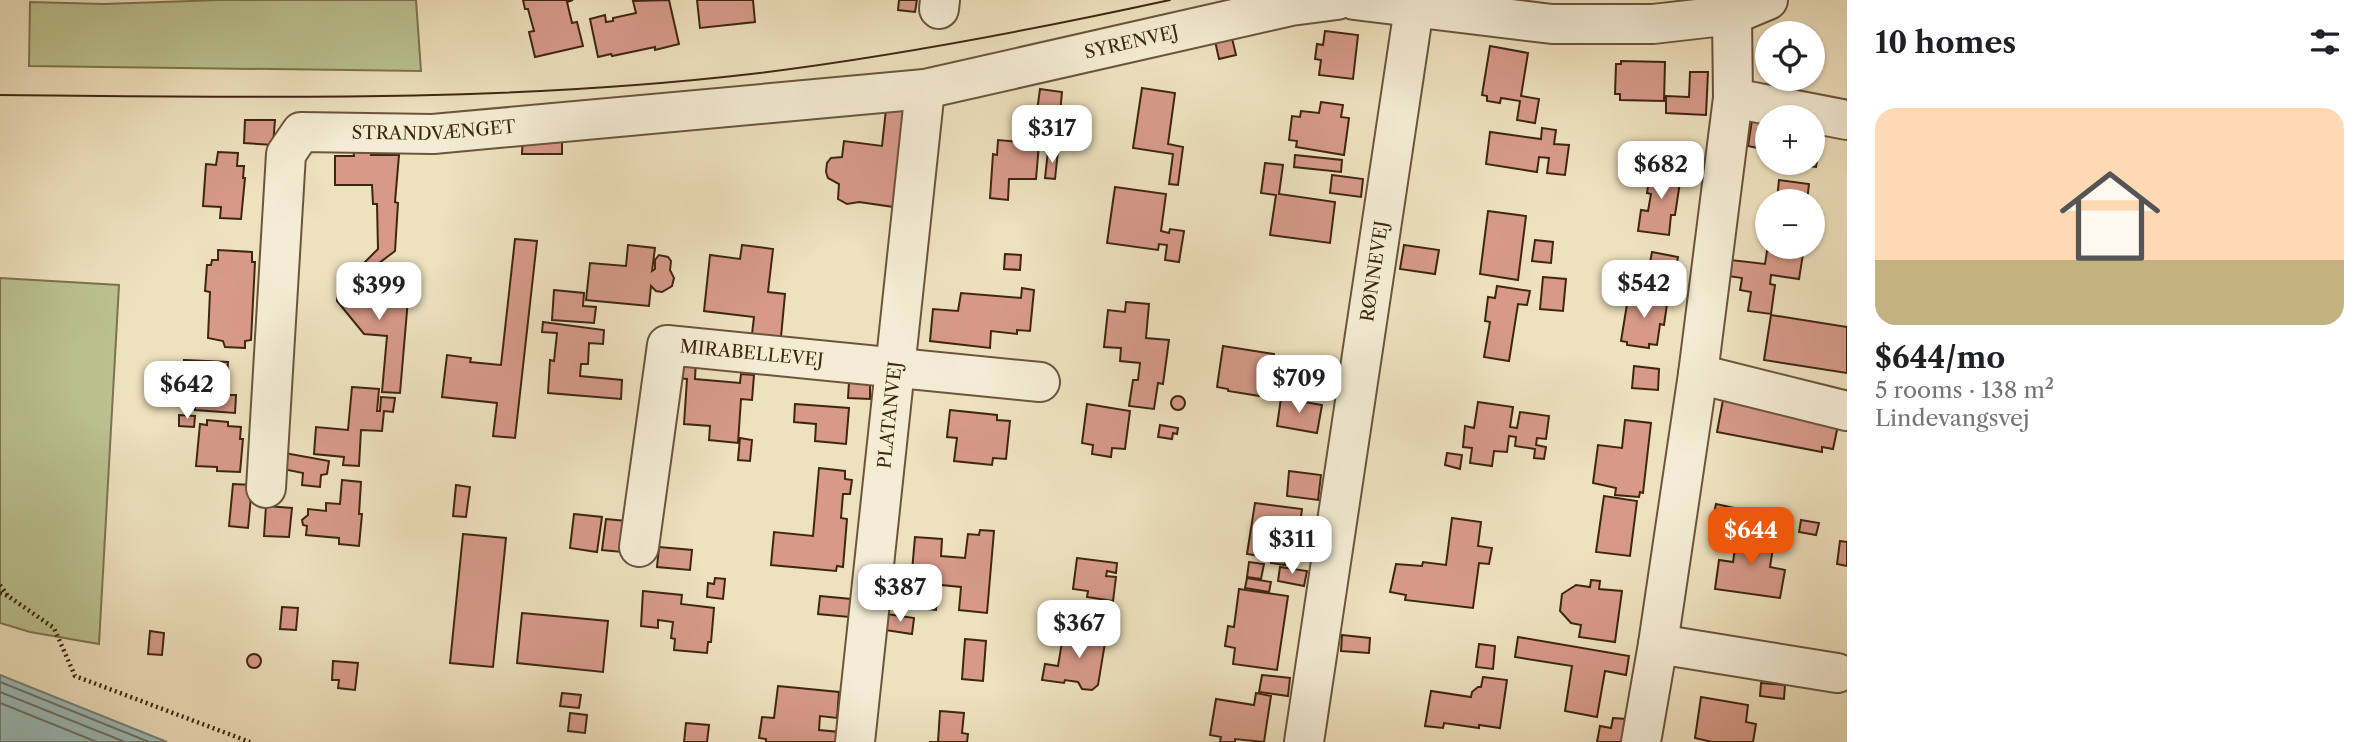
<!DOCTYPE html>
<html lang="en">
<head>
<meta charset="utf-8">
<style>
	:root { --surface:#fff; --page:#f6f6f6; --text:#202124; --muted:#757577; --line:#e0e0e0; --accent:#ea580c }
	body { margin:0; font-family:"Libre Caslon Text",serif; background:var(--page); color:var(--text); height:100vh; display:flex; flex-direction:column; font-size:26px; white-space:nowrap }
	* { box-sizing:border-box; margin:0 }
	p { font-size:23px; color:var(--muted) }
	.icon { flex:none; width:38px; height:38px; fill:none; stroke:currentColor; stroke-width:2; stroke-linecap:round; stroke-linejoin:round }
	.map { position:relative; flex:1; overflow:hidden }
	.panel { display:flex; flex-direction:column; background:var(--surface); width:525px }
	.panel>* { flex:none }
	.buttons { position:absolute; left:1755px; top:21px; display:grid; gap:14px }
	.buttons a { display:grid; place-items:center; width:70px; height:70px; border-radius:50%; background:var(--surface); box-shadow:0 2px 5px #0004; font-size:35px }
	.price { position:absolute; translate:-50% -60px; padding:0 16px; border-radius:14px; background:#fff; color:#222; font-size:23px; line-height:46px; filter:drop-shadow(0 2px 4px #0008) }
	.price::after { content:''; position:absolute; left:50%; top:42px; width:21px; height:16px; margin-left:-10px; background:inherit; clip-path:polygon(0 0,100% 0,50% 100%) }
	.price.active { background:var(--accent); color:#fff }
	ul { padding:0; list-style:none }
	li { display:grid; align-content:center; gap:14px; height:371px; padding:0 28px }
	li+li { border-top:2px solid var(--line) }
	li span { display:grid; place-items:center; height:217px; border-radius:21px; color:#555 }
	li>.icon { margin-inline-start:auto }
	span .icon { width:126px; height:126px; fill:#fffc; stroke-width:1 }
	li b { font-size:30px }
	h2 { display:flex; justify-content:space-between; align-items:center; height:84px; padding:0 28px; font-size:30px }
	main { display:flex; flex:1; min-height:0 }
	.map>svg:first-child { display:block }
</style>
</head>
<body>
<main>
<div class="map">
<svg width="1847" height="742" viewBox="0 0 1847 742">
	<rect width="100%" height="100%" fill="#eee1be"/>
	<filter id="stains"><feTurbulence type="fractalNoise" baseFrequency=".00286" numOctaves="4"/><feColorMatrix values="0 0 0 0 .2 0 0 0 0 .09 0 0 0 0 .02 0 0 0 .5 -.17"/></filter>
	<radialGradient id="worn" r=".72"><stop offset=".6" stop-color="#630" stop-opacity="0"/><stop offset="1" stop-color="#630" stop-opacity=".3"/></radialGradient>
	<g fill="#bbc290" stroke="#7d7450" stroke-width="2">
		<polygon points="219,0 416,0 421,71 29,66 30,2 104,4"/>
		<polygon points="0,278 119,285 99,644 30,632 0,623"/>
	</g>
	<polygon fill="#9cbcb9" stroke="#778075" stroke-width="2" points="0,675 167,742 0,742"/>
	<g fill="none" stroke-linecap="round" stroke-linejoin="round">
		<g stroke="#6e7164" stroke-width="2">
			<polyline points="0,682 149,742"/>
			<polyline points="0,692 125,742"/>
			<polyline points="0,703 97,742"/>
		</g>
	</g>
	<g fill="#d79a89" stroke="#3f2610" stroke-width="2">
		<polygon points="523,0 573,0 567,2 572,23 577,22 583,46 535,57 529,32 534,31 528,9 525,9"/>
		<polygon points="669,0 679,44 655,50 655,47 612,56 611,54 598,57 590,19 605,15 606,22 613,21 613,18 636,13 633,1"/>
		<polygon points="697,0 753,0 755,22 700,28"/>
		<polygon points="899,0 917,0 915,12 898,10"/>
		<polygon points="1325,31 1358,35 1353,79 1319,75 1321,60 1315,59 1317,44 1323,45"/>
		<polygon points="1232,38 1236,55 1219,59 1215,41"/>
		<polygon points="1490,46 1528,53 1521,96 1539,99 1535,123 1517,120 1520,101 1501,98 1500,103 1487,101 1487,96 1482,95"/>
		<polygon points="1621,61 1665,62 1664,101 1620,100 1620,94 1615,94 1616,64 1621,64"/>
		<polygon points="1690,72 1708,72 1706,115 1666,113 1666,96 1689,97"/>
		<polygon points="1142,88 1175,93 1168,144 1183,147 1178,185 1169,184 1173,154 1133,148"/>
		<polygon points="1040,89 1062,92 1060,113 1037,111"/>
		<polygon points="1321,102 1343,105 1341,117 1349,118 1344,155 1296,147 1297,141 1289,140 1292,116 1300,117 1301,111 1319,113"/>
		<polygon points="886,109 908,109 894,207 859,202 847,204 838,199 839,184 828,178 826,172 827,163 831,158 842,157 844,141 882,146"/>
		<polygon points="245,120 275,120 273,145 244,143"/>
		<polygon points="1752,120 1761,122 1758,148 1748,146"/>
		<polygon points="1542,128 1556,130 1554,144 1569,145 1565,175 1547,173 1549,158 1539,157 1537,172 1486,164 1490,132 1541,139"/>
		<polygon points="1813,130 1822,131 1816,167 1807,166 1807,163 1813,163"/>
		<polygon points="1021,134 1034,134 1033,143 1039,144 1036,179 1009,179 1008,200 990,198 993,154 997,155 998,140 1020,142"/>
		<polygon points="523,136 562,137 562,154 522,154"/>
		<polygon points="353,149 370,149 371,155 399,155 395,202 398,203 395,251 370,270 364,263 378,249 377,204 373,204 372,185 335,185 335,156 354,156"/>
		<polygon points="1048,151 1058,151 1055,179 1045,178"/>
		<polygon points="218,152 238,153 237,166 244,166 243,178 245,178 241,219 220,218 221,207 203,206 206,164 216,165"/>
		<polygon points="1295,155 1342,160 1341,172 1294,167"/>
		<polygon points="1265,163 1283,165 1279,194 1335,202 1330,243 1270,235 1276,195 1261,193"/>
		<polygon points="1655,166 1682,169 1675,215 1671,215 1669,235 1638,231 1641,210 1648,211 1651,194 1647,193 1650,174 1653,175"/>
		<polygon points="1332,175 1363,179 1361,197 1330,193"/>
		<polygon points="1779,180 1809,184 1807,201 1774,201 1777,200"/>
		<polygon points="1115,187 1166,194 1161,231 1169,233 1170,229 1184,231 1179,262 1165,260 1167,245 1159,244 1158,250 1107,243"/>
		<polygon points="1488,211 1526,216 1518,280 1480,274"/>
		<polygon points="515,239 537,241 515,438 493,436 497,403 442,397 447,355 471,358 470,362 501,365"/>
		<polygon points="1535,240 1553,242 1551,263 1532,261"/>
		<polygon points="628,245 655,248 652,271 655,269 655,260 659,255 668,257 671,261 670,270 674,278 672,286 662,292 656,291 651,286 649,306 586,300 590,263 626,266"/>
		<polygon points="742,245 773,249 768,292 785,294 781,337 752,334 754,317 704,311 710,255 740,259"/>
		<polygon points="1404,245 1439,250 1435,274 1400,269"/>
		<polygon points="1771,247 1800,247 1799,253 1803,254 1799,279 1771,275 1770,284 1775,285 1771,314 1748,311 1751,292 1740,290 1742,278 1728,276 1731,260 1765,264 1767,251 1770,251"/>
		<polygon points="218,250 252,252 252,262 255,262 251,340 245,341 245,348 225,347 223,341 208,338 210,292 205,291 207,265 211,265 212,260 218,260"/>
		<polygon points="1652,252 1678,257 1675,273 1649,268"/>
		<polygon points="1005,254 1021,255 1020,270 1004,269"/>
		<polygon points="340,275 370,278 368,288 383,306 396,307 399,275 410,276 400,393 382,392 387,336 364,334 337,301"/>
		<polygon points="1611,276 1629,278 1629,288 1610,287"/>
		<polygon points="1543,277 1566,279 1563,311 1540,309"/>
		<polygon points="1497,286 1530,291 1527,305 1518,304 1509,361 1484,357 1490,322 1485,321 1488,297 1495,298"/>
		<polygon points="1022,288 1034,290 1030,331 1017,330 1017,334 991,331 990,348 930,341 933,309 958,311 961,293 1021,298"/>
		<polygon points="1647,288 1662,290 1660,303 1667,304 1664,325 1660,324 1657,345 1649,344 1649,348 1627,345 1627,342 1621,341 1628,298 1645,301"/>
		<polygon points="554,290 584,293 583,306 596,307 594,323 552,320"/>
		<polygon points="1126,302 1149,304 1146,338 1169,340 1163,384 1158,383 1154,409 1129,406 1133,380 1138,380 1140,363 1120,361 1121,348 1104,347 1108,310 1125,312"/>
		<polygon points="1771,315 1847,327 1847,373 1764,360"/>
		<polygon points="543,322 604,330 603,344 589,343 588,364 581,364 580,376 622,380 621,399 548,393 550,360 554,361 557,333 542,332"/>
		<polygon points="1223,346 1274,354 1266,397 1228,391 1228,389 1217,387"/>
		<polygon points="670,358 696,360 695,379 740,383 741,374 754,375 752,400 741,399 738,443 709,440 710,426 684,424 687,379 675,378"/>
		<polygon points="184,360 228,362 226,395 236,395 235,413 195,410 196,394 174,392 175,372 184,372"/>
		<polygon points="1634,366 1659,369 1658,390 1632,388"/>
		<polygon points="849,382 870,383 870,399 848,398"/>
		<polygon points="352,387 379,389 377,411 380,411 381,397 395,398 393,412 384,411 382,431 361,430 359,466 343,465 344,457 314,454 316,427 348,430"/>
		<polygon points="1725,389 1840,416 1833,449 1822,447 1822,452 1717,432"/>
		<circle cx="1178" cy="403" r="7"/>
		<polygon points="1281,398 1322,405 1317,433 1277,426"/>
		<polygon points="1478,402 1513,407 1510,427 1517,428 1520,412 1549,416 1546,439 1537,438 1536,445 1546,447 1544,459 1534,458 1535,449 1515,446 1516,437 1509,436 1507,452 1494,451 1492,466 1470,463 1472,448 1463,447 1465,426 1474,428"/>
		<polygon points="795,404 849,408 846,444 815,441 816,424 794,422"/>
		<polygon points="1087,404 1130,411 1125,449 1112,448 1111,457 1092,454 1093,445 1082,443"/>
		<polygon points="950,410 997,415 997,420 1010,421 1006,459 993,458 992,465 954,461 957,438 947,437"/>
		<polygon points="179,415 195,416 194,427 179,426"/>
		<polygon points="207,420 228,422 228,426 241,427 240,439 243,439 240,472 217,471 217,467 196,466 200,424 207,425"/>
		<polygon points="1625,420 1651,423 1643,493 1640,492 1639,497 1615,495 1616,488 1593,483 1598,445 1622,448"/>
		<polygon points="1160,425 1178,428 1177,434 1173,433 1172,439 1158,437"/>
		<polygon points="740,438 752,440 750,461 738,460"/>
		<polygon points="279,452 329,461 327,474 321,475 320,487 302,485 303,473 278,468"/>
		<polygon points="1447,453 1462,455 1460,469 1445,465"/>
		<polygon points="819,468 845,471 845,479 852,480 850,494 843,494 841,518 847,519 843,567 837,566 836,571 771,565 774,532 813,536"/>
		<polygon points="1289,471 1321,475 1318,500 1287,496"/>
		<polygon points="342,480 361,482 359,514 362,514 359,546 339,544 339,538 306,535 307,526 303,525 302,520 308,515 308,509 326,511 326,503 340,504"/>
		<polygon points="233,484 252,485 248,528 229,526"/>
		<polygon points="456,485 470,487 466,517 453,516"/>
		<polygon points="1604,496 1637,501 1630,556 1596,552"/>
		<polygon points="1255,503 1302,509 1295,561 1285,560 1285,565 1271,563 1272,558 1247,554"/>
		<polygon points="1716,504 1744,510 1742,523 1713,518"/>
		<polygon points="266,506 292,508 289,537 264,536"/>
		<polygon points="574,514 602,517 597,552 570,548"/>
		<polygon points="1452,518 1481,522 1478,546 1492,548 1489,564 1479,563 1473,608 1405,600 1406,595 1390,592 1396,564 1422,566 1423,562 1446,565"/>
		<polygon points="606,519 626,521 622,552 602,550"/>
		<polygon points="1801,520 1819,523 1816,535 1799,532"/>
		<polygon points="1738,529 1775,535 1770,567 1785,570 1780,598 1715,589 1719,560 1733,562"/>
		<polygon points="980,530 994,531 987,613 959,610 961,587 911,582 915,537 942,539 941,556 965,558 968,534 979,535"/>
		<polygon points="463,534 506,538 493,667 450,663"/>
		<polygon points="1840,541 1847,542 1847,566 1837,564"/>
		<polygon points="659,547 692,550 690,570 657,567"/>
		<polygon points="1077,558 1117,563 1116,573 1107,571 1106,576 1116,577 1113,601 1087,597 1088,591 1073,589"/>
		<polygon points="1249,562 1264,564 1261,579 1247,577"/>
		<polygon points="1280,567 1307,571 1304,586 1278,581"/>
		<polygon points="715,578 725,579 723,599 707,597 708,583 714,584"/>
		<polygon points="1247,578 1271,582 1269,592 1245,588"/>
		<polygon points="1591,580 1600,581 1599,589 1622,591 1615,642 1579,637 1581,625 1571,623 1560,611 1562,594 1576,585 1590,587"/>
		<polygon points="889,587 938,592 936,610 886,605"/>
		<polygon points="1239,589 1288,596 1277,670 1233,664 1235,648 1225,646 1228,626 1234,627"/>
		<polygon points="643,591 682,595 681,604 714,608 711,642 708,642 707,653 674,650 675,639 671,638 673,622 658,620 658,628 641,626"/>
		<polygon points="820,596 851,599 849,617 818,614"/>
		<polygon points="282,607 298,608 296,630 280,629"/>
		<polygon points="522,613 608,621 603,672 517,663"/>
		<polygon points="887,614 914,618 912,634 885,630"/>
		<polygon points="1083,628 1097,629 1097,636 1106,637 1098,685 1092,690 1082,689 1078,682 1065,680 1064,683 1042,680 1045,664 1058,666 1064,630 1083,634"/>
		<polygon points="150,631 164,633 162,655 148,654"/>
		<polygon points="1342,635 1370,638 1369,653 1341,651"/>
		<polygon points="1518,637 1629,656 1626,675 1605,671 1597,717 1565,711 1572,666 1515,657"/>
		<polygon points="965,639 986,641 983,681 962,679"/>
		<polygon points="1479,644 1495,646 1493,669 1476,667"/>
		<circle cx="254" cy="661" r="7"/>
		<polygon points="333,661 358,663 355,690 338,688 339,680 332,680"/>
		<polygon points="1262,675 1290,678 1288,696 1259,692"/>
		<polygon points="1483,677 1507,680 1500,728 1479,725 1479,728 1444,723 1443,728 1425,726 1431,691 1471,697 1472,692 1478,687 1481,687"/>
		<polygon points="1761,683 1785,685 1784,699 1760,696"/>
		<polygon points="778,686 839,692 837,718 820,716 819,730 840,732 839,742 766,742 766,739 759,738 762,717 774,718"/>
		<polygon points="562,693 581,695 579,708 560,706"/>
		<polygon points="1256,693 1271,696 1264,742 1235,739 1235,742 1220,742 1221,737 1210,735 1216,699 1254,705"/>
		<polygon points="1701,697 1748,705 1746,722 1756,724 1753,742 1712,742 1695,738"/>
		<polygon points="940,711 964,713 962,733 968,734 967,742 929,742 938,742"/>
		<polygon points="570,713 587,715 585,733 568,731"/>
		<polygon points="1613,718 1626,719 1622,742 1597,742 1600,726 1611,728"/>
		<polygon points="686,723 709,725 707,742 684,742"/>
	</g>
	<g fill="none" stroke-linecap="round" stroke-linejoin="round">
		<g stroke="#6b553c" stroke-width="42">
			<g id="minor">
				<polyline points="1354,0 1552,24 1653,24 1732,15 1768,0"/>
				<polyline points="939,9 940,0"/>
				<polyline points="1733,98 1847,120"/>
				<polyline points="1698,374 1847,411"/>
				<path id="s1" d="M266,488L286,154L301,132L433,134L925,89L1291,6L1337,0"/>
				<path id="s2" d="M639,547L667,345L1040,382"/>
				<polyline points="1658,644 1837,673"/>
				<path id="s3" d="M855,742L925,89"/>
				<path id="s4" d="M1304,742L1414,8"/>
				<polyline points="1641,742 1658,644 1698,374 1733,98 1732,15"/>
			</g>
		</g>
		<g stroke="#3f2610" stroke-width="4.5" stroke-dasharray="2 3.5" stroke-linecap="butt">
			<polyline points="0,585 8,596"/>
			<polyline points="0,593 8,596 54,628 75,676 250,742"/>
		</g>
		<use href="#minor" stroke="#f4ecd5" stroke-width="38"/>
		<path stroke="#3f2610" stroke-width="2" d="M0,95C250,97 502,103 751,74C892,57 1032,30 1170,0"/>
	</g>
	<g text-anchor="middle" stroke-width="5" stroke-linejoin="round" paint-order="stroke">
		<g font-size="18" fill="#3f2610" stroke="#f4ecd5">
			<text dy="6" stroke="none"><textPath href="#s1" startOffset="1199">SYRENVEJ</textPath></text>
			<text dy="6" stroke="none"><textPath href="#s1" startOffset="494">STRANDVÆNGET</textPath></text>
			<text dy="6" stroke="none"><textPath href="#s4" startOffset="476">RØNNEVEJ</textPath></text>
			<text dy="6" stroke="none"><textPath href="#s2" startOffset="289">MIRABELLEVEJ</textPath></text>
			<text dy="6" stroke="none"><textPath href="#s3" startOffset="329">PLATANVEJ</textPath></text>
		</g>
	</g>
	<rect width="100%" height="100%" filter="url(#stains)"/>
	<rect width="100%" height="100%" fill="url(#worn)"/>
</svg>
<div class="buttons">
<a><svg class="icon" aria-label="locate" viewBox="0 0 24 24"><circle cx="12" cy="12" r="6"/><path d="M12 2v4M12 18v4M2 12h4M18 12h4"/></svg></a>
<a>+</a>
<a>−</a>
</div>
<b class="price" style="left:1052px;top:165px">$317</b>
<b class="price" style="left:1661px;top:201px">$682</b>
<b class="price" style="left:1644px;top:320px">$542</b>
<b class="price" style="left:379px;top:322px">$399</b>
<b class="price" style="left:1299px;top:415px">$709</b>
<b class="price" style="left:187px;top:421px">$642</b>
<b class="price active" style="left:1751px;top:567px">$644</b>
<b class="price" style="left:1292px;top:576px">$311</b>
<b class="price" style="left:900px;top:624px">$387</b>
<b class="price" style="left:1079px;top:660px">$367</b>
</div>
<section class="panel">
<h2>10 homes<svg class="icon" aria-label="filters" viewBox="0 0 24 24"><path d="M4 7h16M4 17h16"/><circle cx="9" cy="7" r="2"/><circle cx="15" cy="17" r="2"/></svg></h2>
<ul>
<li><span style="background:linear-gradient(#ffd9b3 70%,#c2b280 0)"><svg class="icon" aria-label="home" viewBox="0 0 24 24"><path d="M3 11l9-7 9 7M6 9v11h12V9"/></svg></span><div><b>$644/mo</b><p>5 rooms · 138 m²</p><p>Lindevangsvej</p></div></li>
</ul>
</section>
</main>
</body>
</html>
